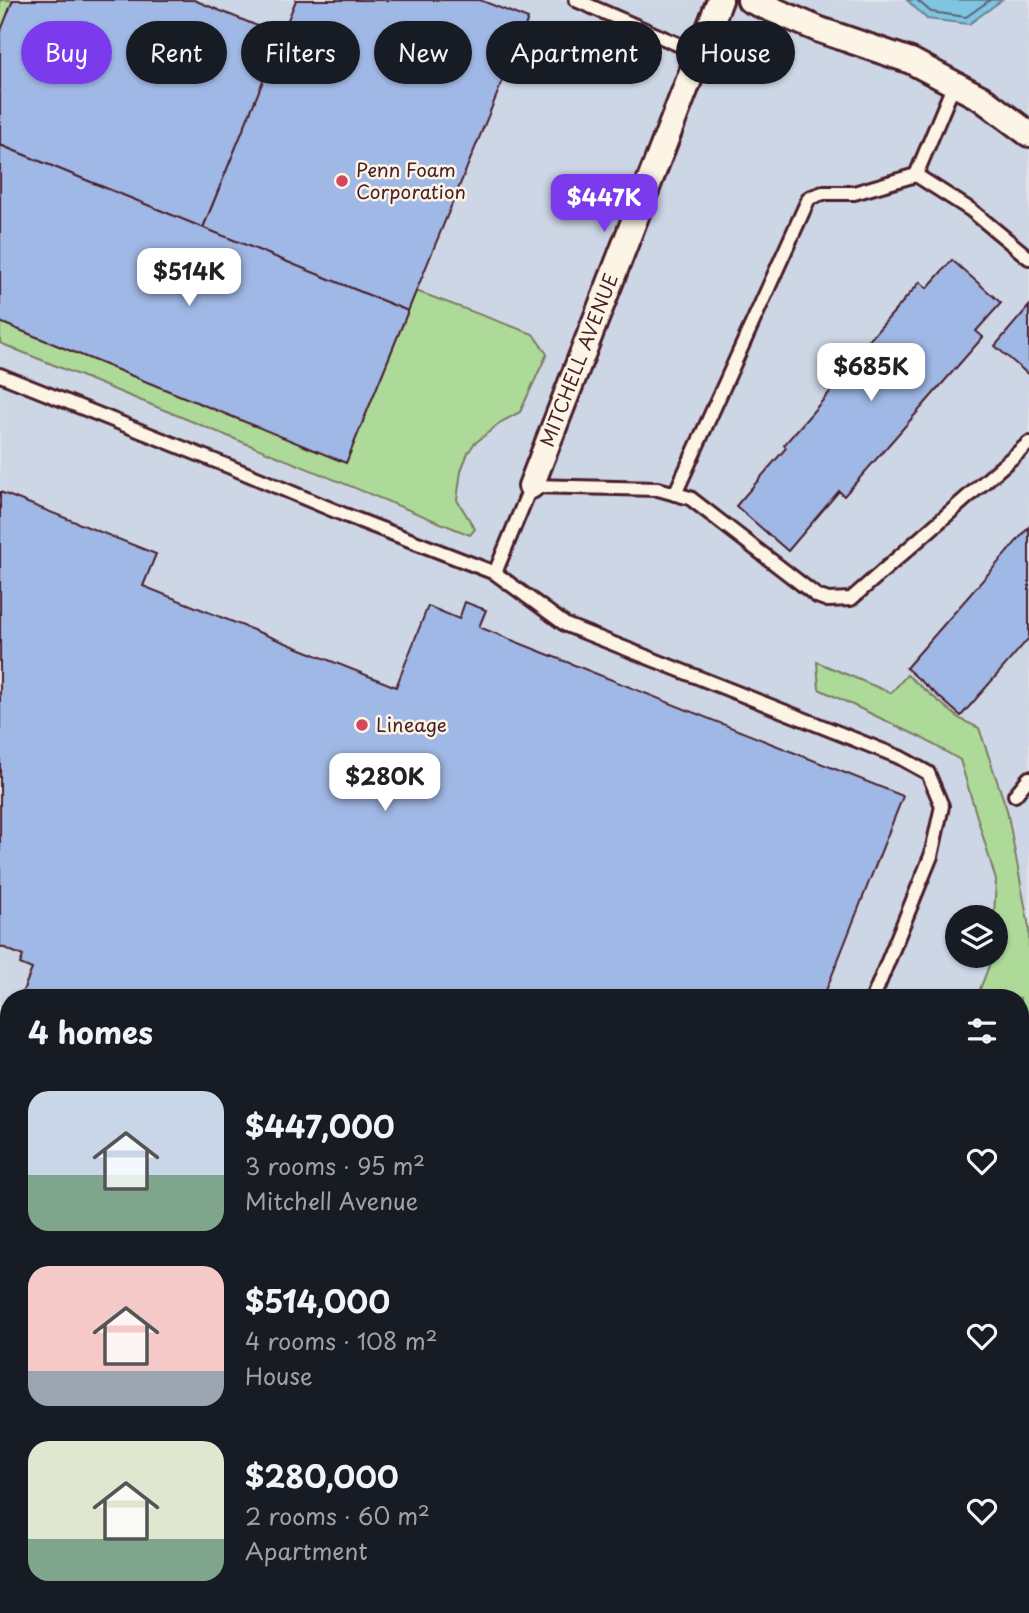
<!DOCTYPE html>
<html lang="en">
<head>
<meta charset="utf-8">
<style>
	:root { --surface:#171b24; --page:#242831; --text:#f1f3f6; --muted:#9ea1a6; --accent:#7c3aed }
	body { margin:0; font-family:"Playpen Sans",sans-serif; background:var(--page); color:var(--text); height:100vh; display:flex; flex-direction:column; font-size:26px; white-space:nowrap }
	* { box-sizing:border-box; margin:0 }
	p { font-size:23px; color:var(--muted) }
	.icon { flex:none; width:38px; height:38px; fill:none; stroke:currentColor; stroke-width:2; stroke-linecap:round; stroke-linejoin:round }
	.map { position:relative; flex:1; overflow:hidden }
	.drawer { position:absolute; left:0px; top:989px; width:1029px; height:625px; display:flex; flex-direction:column; background:var(--surface); border-radius:28px 28px 0 0; box-shadow:0 2px 5px #0004 }
	.drawer>* { flex:none }
	.top-card { position:absolute; left:21px; top:21px; width:987px; height:63px; display:flex; gap:14px }
	.fabs { position:absolute; left:945px; top:905px; display:grid; gap:14px }
	.fabs a { display:grid; place-items:center; width:63px; height:63px; border-radius:50%; background:var(--surface); box-shadow:0 2px 5px #0004; font-size:35px }
	.price { position:absolute; translate:-50% -60px; padding:0 16px; border-radius:14px; background:#fff; color:#222; font-size:23px; line-height:46px; filter:drop-shadow(0 2px 4px #0008) }
	.price::after { content:''; position:absolute; left:50%; top:42px; width:21px; height:16px; margin-left:-10px; background:inherit; clip-path:polygon(0 0,100% 0,50% 100%) }
	.price.on { background:var(--accent); color:#fff }
	ul { padding:0; list-style:none }
	li { display:flex; align-items:center; gap:21px; height:175px; padding:0 28px }
	li span { display:grid; place-items:center; flex:none; width:196px; height:140px; border-radius:21px; color:#555 }
	li>.icon { margin-inline-start:auto }
	span .icon { width:84px; height:84px; fill:#fffc; stroke-width:1 }
	li b { font-size:30px }
	h2 { display:flex; justify-content:space-between; align-items:center; height:84px; padding:0 28px; font-size:30px }
	.tag { padding:0 24px; border-radius:32px; background:var(--surface); box-shadow:0 2px 5px #0004; font-size:24px; line-height:63px }
	.tag.on { background:var(--accent); color:#fff }
	.map>svg:first-child { display:block }
</style>
</head>
<body>
<div class="map">
<svg width="1029" height="1613" viewBox="0 0 1029 1613">
	<rect width="100%" height="100%" fill="#e0e3e5"/>
	<filter id="ink" filterUnits="userSpaceOnUse"><feTurbulence type="fractalNoise" baseFrequency=".0143" numOctaves="2"/><feDisplacementMap in="SourceGraphic" scale="14" xChannelSelector="R" yChannelSelector="G"/><feConvolveMatrix kernelMatrix="1 2 1 2 8 2 1 2 1" color-interpolation-filters="sRGB"/></filter>
	<g filter="url(#ink)">
		<path fill="#cdd6e5" fill-rule="evenodd" d="M0,0H1029V1143L1020,1146V998H9V1168L0,1165ZM957,917H996V956H957Z"/>
		<g fill="#adda99" stroke="#7c7c62" stroke-width="2">
			<polygon points="0,0 13,0 0,33"/>
			<polygon points="416,291 533,334 547,354 520,412 501,422 474,444 468,453 461,471 457,500 475,529 470,535 0,343 0,322 346,463"/>
			<polygon points="817,662 891,693 907,675 960,719 979,728 1007,810 1029,927 1029,1096 1020,1106 1020,998 977,997 990,963 991,956 996,956 996,917 994,917 996,880 960,760 920,737 819,689"/>
			<polygon points="1020,1118 1029,1132 1029,1520 1020,1518"/>
			<polygon points="0,1165 9,1168 9,1347 0,1345"/>
		</g>
		<polygon fill="#7fc5e0" stroke="#6a8398" stroke-width="2" points="907,0 1002,0 969,24 927,19"/>
		<g fill="none" stroke-linecap="round" stroke-linejoin="round">
			<polyline stroke="#5f6173" stroke-width="2" points="917,0 931,12 966,17 990,0"/>
		</g>
		<g fill="#a0b8e5" stroke="#4a1f2b" stroke-width="2">
			<polygon points="13,0 194,0 282,36 203,228 0,145 0,33"/>
			<polygon points="296,0 480,0 528,19 408,311 203,228"/>
			<polygon points="0,145 408,311 346,463 0,322"/>
			<polygon points="952,260 1001,303 976,331 983,337 844,496 839,491 788,551 736,506 786,448 784,445 836,385 832,383 920,282 927,288"/>
			<polygon points="1029,306 1029,375 995,346"/>
			<polygon points="0,492 156,554 143,586 396,687 428,606 459,619 465,602 486,610 479,627 903,796 823,998 231,998 217,992 214,998 20,998 32,969 20,964 23,956 0,946"/>
			<polygon points="1029,527 1029,638 961,716 906,668"/>
		</g>
		<g fill="none" stroke-linecap="round" stroke-linejoin="round">
			<g stroke="#4a1f2b" stroke-width="18">
				<g id="lane">
					<polyline points="576,0 698,53"/>
					<polyline points="916,175 971,210 1029,258"/>
					<polyline points="0,375 228,466 345,515 495,573 566,625 899,757 928,773 942,806 931,856 873,998"/>
					<polyline points="675,494 809,198 823,193 854,193 916,175 954,84"/>
					<polyline points="495,573 531,486 658,489 690,498 817,596 828,600 851,599 1029,443"/>
					<polyline points="1015,795 1029,778"/>
					<polyline points="0,1117 9,1120"/>
				</g>
			</g>
			<g stroke="#4a1f2b" stroke-width="30">
				<g id="street">
					<polyline points="750,0 820,30 911,61 981,98 1029,134"/>
					<polyline points="531,486 720,0"/>
				</g>
			</g>
			<g stroke="#4a1f2b" stroke-width="44">
				<g id="highway">
					<polyline points="0,1375 9,1377"/>
					<polyline points="0,1424 9,1425"/>
					<polyline points="0,1516 9,1517"/>
					<polyline points="1020,1560 1029,1561"/>
					<polyline points="699,1605 764,1613"/>
				</g>
			</g>
			<use href="#lane" stroke="#fcf5e5" stroke-width="12"/>
			<use href="#street" stroke="#fcf5e5" stroke-width="24"/>
			<use href="#highway" stroke="#fde080" stroke-width="38"/>
		</g>
	</g>
	<g fill="#d1495b" stroke="#fcf5e5" stroke-width="2.5">
		<circle cx="342" cy="181" r="7"/>
		<circle cx="362" cy="725" r="7"/>
	</g>
	<g text-anchor="middle" stroke-width="5" stroke-linejoin="round" paint-order="stroke">
		<g font-size="19" fill="#4a1f2b" stroke="#fcf5e5" text-anchor="start">
			<text x="356" y="177">Penn Foam<tspan x="356" dy="22">Corporation</tspan></text>
			<text x="376" y="732">Lineage</text>
		</g>
		<g font-size="19" fill="#4a1f2b" stroke="#fcf5e5">
			<text transform="translate(579 360) rotate(-69)" y="7">MITCHELL AVENUE</text>
		</g>
	</g>
</svg>
<div class="fabs">
<a><svg class="icon" aria-label="layers" viewBox="0 0 24 24"><path d="M12 4l9 5-9 5-9-5zM3 14l9 5 9-5"/></svg></a>
</div>
<b class="price on" style="left:604px;top:234px">$447K</b>
<b class="price" style="left:189px;top:308px">$514K</b>
<b class="price" style="left:871px;top:403px">$685K</b>
<b class="price" style="left:385px;top:813px">$280K</b>
<div class="top-card">
<a class="tag on">Buy</a>
<a class="tag">Rent</a>
<a class="tag">Filters</a>
<a class="tag">New</a>
<a class="tag">Apartment</a>
<a class="tag">House</a>
</div>
<section class="drawer">
<h2>4 homes<svg class="icon" aria-label="filters" viewBox="0 0 24 24"><path d="M4 7h16M4 17h16"/><circle cx="9" cy="7" r="2"/><circle cx="15" cy="17" r="2"/></svg></h2>
<ul>
<li><span style="background:linear-gradient(#c9d6e8 60%,#7fa58c 0)"><svg class="icon" aria-label="home" viewBox="0 0 24 24"><path d="M3 11l9-7 9 7M6 9v11h12V9"/></svg></span><div><b>$447,000</b><p>3 rooms · 95 m²</p><p>Mitchell Avenue</p></div><svg class="icon" aria-label="heart" viewBox="0 0 24 24"><path d="M12 20l-8-8c-3-5 5-10 8-4 3-6 11-1 8 4z"/></svg></li>
<li><span style="background:linear-gradient(#f6c9c9 75%,#9aa5b1 0)"><svg class="icon" aria-label="home" viewBox="0 0 24 24"><path d="M3 11l9-7 9 7M6 9v11h12V9"/></svg></span><div><b>$514,000</b><p>4 rooms · 108 m²</p><p>House</p></div><svg class="icon" aria-label="heart" viewBox="0 0 24 24"><path d="M12 20l-8-8c-3-5 5-10 8-4 3-6 11-1 8 4z"/></svg></li>
<li><span style="background:linear-gradient(#dfe7d0 70%,#7fa58c 0)"><svg class="icon" aria-label="home" viewBox="0 0 24 24"><path d="M3 11l9-7 9 7M6 9v11h12V9"/></svg></span><div><b>$280,000</b><p>2 rooms · 60 m²</p><p>Apartment</p></div><svg class="icon" aria-label="heart" viewBox="0 0 24 24"><path d="M12 20l-8-8c-3-5 5-10 8-4 3-6 11-1 8 4z"/></svg></li>
</ul>
</section>
</div>
</body>
</html>
